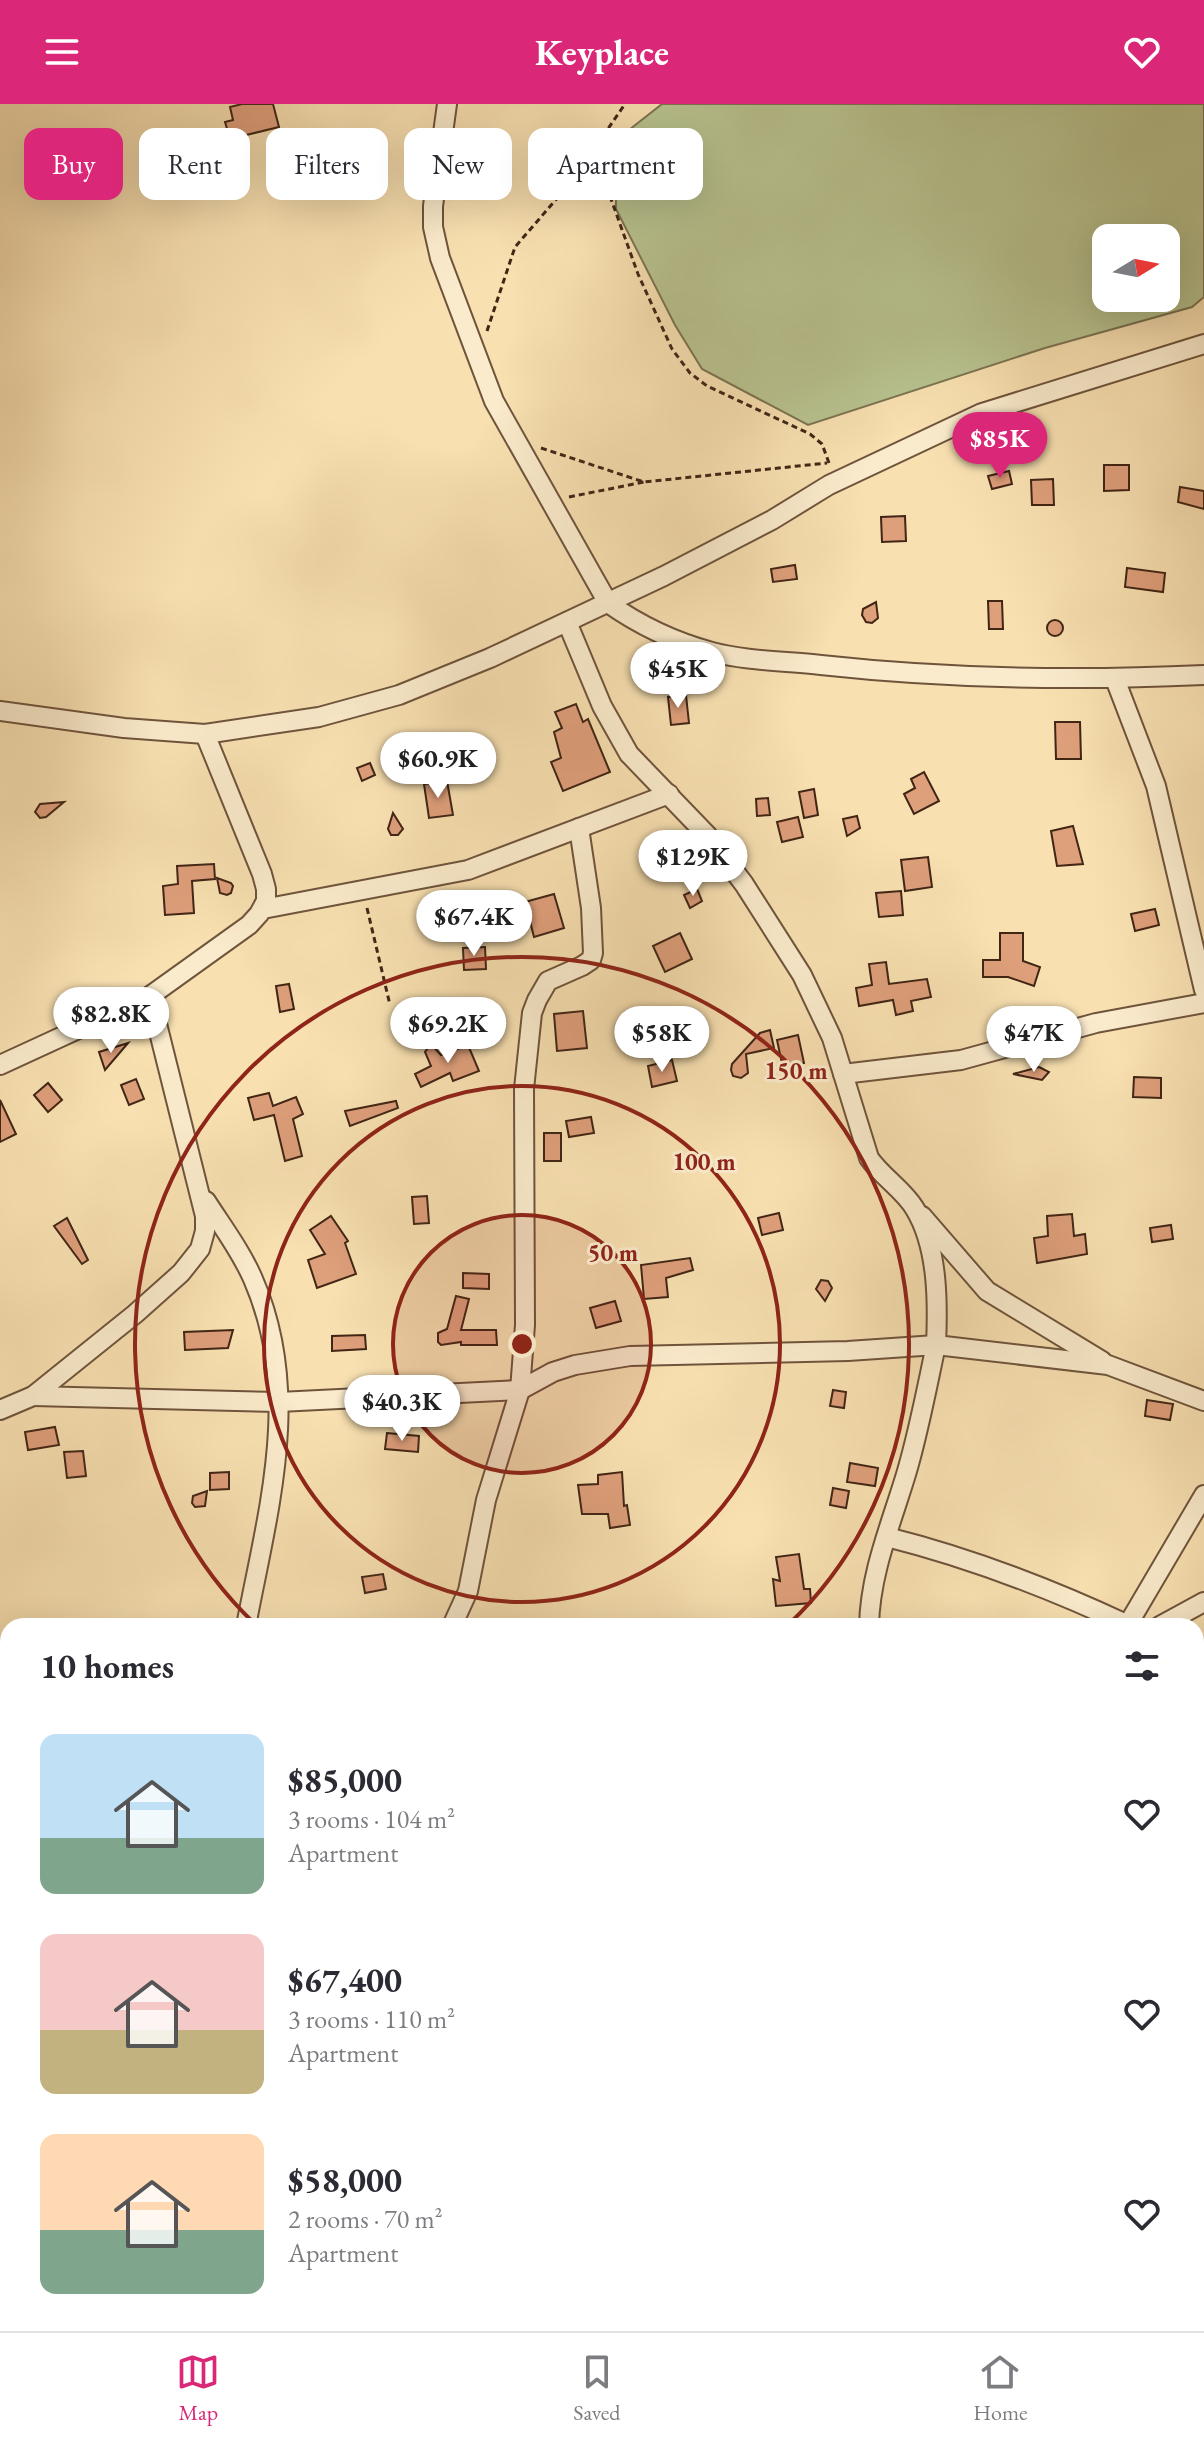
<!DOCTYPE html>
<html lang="en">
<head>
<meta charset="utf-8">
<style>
	:root { --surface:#fff; --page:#f7f7f7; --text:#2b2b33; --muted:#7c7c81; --line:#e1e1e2; --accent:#db2777 }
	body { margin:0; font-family:"EB Garamond",serif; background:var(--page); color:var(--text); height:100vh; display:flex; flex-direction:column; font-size:30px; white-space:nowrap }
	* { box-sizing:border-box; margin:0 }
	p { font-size:26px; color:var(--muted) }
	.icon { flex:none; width:44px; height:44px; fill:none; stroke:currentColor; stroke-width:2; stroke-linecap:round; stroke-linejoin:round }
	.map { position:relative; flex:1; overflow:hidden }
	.sheet { position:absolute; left:0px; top:1514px; width:1204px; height:714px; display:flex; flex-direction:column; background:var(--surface); border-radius:24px 24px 0 0; box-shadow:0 8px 32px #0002 }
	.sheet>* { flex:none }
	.guide { position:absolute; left:24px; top:24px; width:800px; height:72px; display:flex; gap:16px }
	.needle { width:52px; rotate:80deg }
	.controls { position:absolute; left:1092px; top:120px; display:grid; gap:16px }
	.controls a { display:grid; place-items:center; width:88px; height:88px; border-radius:16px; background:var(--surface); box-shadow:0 8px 32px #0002; font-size:40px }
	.price { position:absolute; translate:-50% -68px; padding:0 18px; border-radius:28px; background:#fff; color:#222; font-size:26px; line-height:52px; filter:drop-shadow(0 2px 4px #0008) }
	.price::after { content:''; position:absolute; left:50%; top:48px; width:24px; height:18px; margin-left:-12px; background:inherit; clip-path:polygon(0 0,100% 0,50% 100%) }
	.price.on { background:var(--accent); color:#fff }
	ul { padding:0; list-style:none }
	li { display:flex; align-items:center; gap:24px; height:200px; padding:0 40px }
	li span { display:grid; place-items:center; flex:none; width:224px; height:160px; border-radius:16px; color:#555 }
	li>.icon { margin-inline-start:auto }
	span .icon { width:96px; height:96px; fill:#fffc; stroke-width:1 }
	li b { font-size:34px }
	h2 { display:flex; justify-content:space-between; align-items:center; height:96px; padding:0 40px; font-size:34px }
	.tag { padding:0 28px; border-radius:16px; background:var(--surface); box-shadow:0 8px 32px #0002; font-size:28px; line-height:72px }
	.tag.on { background:var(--accent); color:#fff }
	header { display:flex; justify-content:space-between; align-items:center; height:104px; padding:0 40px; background:var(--accent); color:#fff; font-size:36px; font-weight:700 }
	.tab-bar { display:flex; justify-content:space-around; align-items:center; height:112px; border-top:2px solid var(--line); background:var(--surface); font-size:22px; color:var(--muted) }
	.tab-bar a { display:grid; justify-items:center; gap:4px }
	.tab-bar .on { color:var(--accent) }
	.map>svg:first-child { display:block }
</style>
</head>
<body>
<header><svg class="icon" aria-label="menu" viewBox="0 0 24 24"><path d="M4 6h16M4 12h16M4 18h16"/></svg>Keyplace<svg class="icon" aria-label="heart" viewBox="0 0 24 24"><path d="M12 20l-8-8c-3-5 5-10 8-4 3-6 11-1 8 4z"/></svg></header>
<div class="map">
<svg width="1204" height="2227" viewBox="0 0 1204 2227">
	<rect width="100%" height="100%" fill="#f8e0b1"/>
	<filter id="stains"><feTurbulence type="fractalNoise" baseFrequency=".0025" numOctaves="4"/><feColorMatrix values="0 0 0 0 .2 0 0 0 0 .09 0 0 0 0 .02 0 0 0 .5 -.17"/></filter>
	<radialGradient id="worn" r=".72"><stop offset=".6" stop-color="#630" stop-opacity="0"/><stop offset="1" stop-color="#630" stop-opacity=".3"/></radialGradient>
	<path fill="#b8c390" stroke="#7c7452" stroke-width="2" fill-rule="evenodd" d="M662,0H1204V193L1192,203L1045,244L808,321L702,265L675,221L616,105L615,37ZM1106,134H1166V194H1106Z"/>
	<g fill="#de9f7b" stroke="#412515" stroke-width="2">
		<polygon points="242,0 273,0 279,23 230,35 225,18 233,16 230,3"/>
		<polygon points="79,32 80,45 53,48 51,35"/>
		<polygon points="1104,361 1129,361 1129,386 1104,387"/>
		<polygon points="1009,367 1012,380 992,385 988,372"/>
		<polygon points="1053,375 1054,401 1032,401 1031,376"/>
		<polygon points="1180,383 1204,387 1204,405 1178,398"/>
		<polygon points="905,412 906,437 882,438 881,413"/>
		<polygon points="795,461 797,475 773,478 771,465"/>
		<polygon points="1127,464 1165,469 1163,488 1125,483"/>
		<polygon points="988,497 1002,497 1003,525 989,525"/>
		<polygon points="876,498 878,514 872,519 866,518 862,511 863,505"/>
		<circle cx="1055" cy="524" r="8"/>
		<polygon points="686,591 689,619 671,621 668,593"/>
		<polygon points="576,600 583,618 588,615 610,668 563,687 551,658 561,654 554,628 562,624 555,608"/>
		<polygon points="1055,618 1080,618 1081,655 1056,655"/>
		<polygon points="370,659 375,671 362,677 357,664"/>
		<polygon points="924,668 939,697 914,710 904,690 915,684 911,675"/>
		<polygon points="447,677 453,711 429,714 424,680"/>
		<polygon points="814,685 818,711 804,714 799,688"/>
		<polygon points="768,694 770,711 757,712 756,695"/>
		<polygon points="64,698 46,713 40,714 35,708 40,700"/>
		<polygon points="393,709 403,725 398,731 391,731 388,725"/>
		<polygon points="857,712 860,724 847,732 843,715"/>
		<polygon points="798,713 803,733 782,738 777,718"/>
		<polygon points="1073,722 1083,760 1057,762 1051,727"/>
		<polygon points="928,753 932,783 905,787 901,756"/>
		<polygon points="214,760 215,775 192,777 194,809 165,811 163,782 178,780 177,762"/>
		<polygon points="217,774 231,779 233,782 231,789 227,791 220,789"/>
		<polygon points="697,785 702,797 690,804 684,791"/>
		<polygon points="901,787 903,811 879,813 876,789"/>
		<polygon points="554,790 564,824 534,833 525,798"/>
		<polygon points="1155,805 1159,821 1135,827 1131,810"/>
		<polygon points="680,829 692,855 665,868 653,842"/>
		<polygon points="1000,829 1023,829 1023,857 1040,863 1034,882 1008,873 983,873 983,856 1000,856"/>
		<polygon points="485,843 486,865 464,866 463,844"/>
		<polygon points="886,858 889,880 927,875 931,893 911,897 913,907 896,911 893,896 859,902 856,884 872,881 869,860"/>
		<polygon points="289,880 294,905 280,908 276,882"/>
		<polygon points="583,907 587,944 557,947 554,910"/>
		<polygon points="770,926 774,944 746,950 748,969 741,974 733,972 731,966 732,960 760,929"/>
		<polygon points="798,931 804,959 783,964 777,936"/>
		<polygon points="128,939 105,966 99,948"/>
		<polygon points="431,940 441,951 468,941 479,967 453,977 450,969 421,983 415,970 431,962 425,948"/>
		<polygon points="672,956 677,977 652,983 648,962"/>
		<polygon points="1039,963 1049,968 1042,976 1013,970"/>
		<polygon points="1134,973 1161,974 1161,994 1133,993"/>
		<polygon points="136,975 144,995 129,1001 121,981"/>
		<polygon points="48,979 62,996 48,1008 34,991"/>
		<polygon points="269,989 273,1002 296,993 303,1010 293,1015 302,1052 285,1057 274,1011 254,1016 248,994"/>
		<polygon points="0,996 16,1030 0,1038"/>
		<polygon points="396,997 398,1004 350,1022 345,1007"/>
		<polygon points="591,1013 594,1029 569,1033 566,1017"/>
		<rect x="544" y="1029" width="17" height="28"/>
		<polygon points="427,1092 429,1119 414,1120 412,1093"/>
		<polygon points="779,1109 783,1126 762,1131 758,1114"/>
		<polygon points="1072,1110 1074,1132 1085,1130 1087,1150 1037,1159 1034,1134 1048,1132 1047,1112"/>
		<polygon points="331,1112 348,1137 345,1139 356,1170 317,1184 308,1156 325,1150 310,1126"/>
		<polygon points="67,1114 88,1156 82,1160 54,1122"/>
		<polygon points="1171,1121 1173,1135 1152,1138 1150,1124"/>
		<polygon points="690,1154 693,1166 666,1174 668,1193 644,1195 641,1161"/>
		<polygon points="463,1169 489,1170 489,1185 463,1184"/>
		<polygon points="821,1176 828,1177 832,1184 825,1197 816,1185"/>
		<polygon points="456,1192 469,1195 461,1226 496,1226 497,1241 461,1241 461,1238 441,1241 438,1238 438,1229 447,1225"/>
		<polygon points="615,1197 621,1217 596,1224 590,1204"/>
		<polygon points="233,1226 228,1244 185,1246 184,1228"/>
		<polygon points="365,1231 366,1245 332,1247 332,1232"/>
		<polygon points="833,1286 846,1288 844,1304 830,1302"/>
		<polygon points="1147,1296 1173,1300 1170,1316 1145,1312"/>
		<polygon points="55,1323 59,1341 28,1346 25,1328"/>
		<polygon points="387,1329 419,1332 418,1348 385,1345"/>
		<polygon points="83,1347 86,1372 67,1374 64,1348"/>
		<polygon points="850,1359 878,1364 875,1382 847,1378"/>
		<polygon points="229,1368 229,1385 210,1386 210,1369"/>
		<polygon points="622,1368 624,1402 627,1401 630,1421 610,1424 608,1410 582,1410 578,1381 598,1380 598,1371"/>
		<polygon points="833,1384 849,1387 846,1404 830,1401"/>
		<polygon points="207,1387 205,1402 195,1403 192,1399 193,1392"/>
		<polygon points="799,1450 804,1485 810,1485 811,1499 776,1502 773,1475 780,1477 776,1453"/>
		<polygon points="383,1470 386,1485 365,1489 362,1473"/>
	</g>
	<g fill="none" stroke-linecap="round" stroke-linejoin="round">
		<g stroke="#6f543c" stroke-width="22">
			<g id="street">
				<path d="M447,0L433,102V123L440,154L494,297L608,499C639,521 675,538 712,548C746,557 785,557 821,561C949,575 1075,577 1204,571"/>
				<path d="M567,518L602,602L629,650L707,731L744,780L802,871L832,934L869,1054C882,1073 904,1086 915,1105C938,1143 938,1198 936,1241L1108,1261L1204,1297"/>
				<polyline points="1115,575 1156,682 1204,886"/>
				<polyline points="0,607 124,624 205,630 319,613 399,591 490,554 664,472 772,416 829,381 982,309 1204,240"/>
				<polyline points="263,805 468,766 669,690"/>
				<polyline points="0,961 150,892"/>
				<polyline points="843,970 961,956 1096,919 1204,899"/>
				<path d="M206,1097C222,1122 241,1147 253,1175C303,1289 268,1406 246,1522"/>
				<polyline points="922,1112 987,1187 1102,1257"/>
				<path d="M33,1292L279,1298L520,1286L553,1268L575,1261L630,1252L848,1247L936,1241C927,1283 919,1326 907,1367C892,1418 870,1468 869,1522"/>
				<polyline points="0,1306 33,1292 135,1210 181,1169 200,1145 205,1127 205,1112 150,892 249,821 259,810 266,797 266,785 262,770 205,630"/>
				<path d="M887,1433C971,1454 1049,1484 1128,1521"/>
				<polyline points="452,1522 468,1487 486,1396 520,1286 525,1221 524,985 532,909 537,896 548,877 582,862 591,856 593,849 591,804 579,724"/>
				<polyline points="1127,1522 1204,1391"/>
				<polyline points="1160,1522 1204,1498"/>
				<polyline points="0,1647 8,1648"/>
				<polyline points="0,1884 8,1884"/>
				<polyline points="1196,1891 1204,1888"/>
				<polyline points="0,2049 8,2050"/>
				<polyline points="465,2220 470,2227"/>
				<polyline points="778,2220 779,2227"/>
				<polyline points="182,2227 184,2220"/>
				<polyline points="744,2227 758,2220"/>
			</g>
		</g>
		<g stroke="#412515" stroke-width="3" stroke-dasharray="6 4" stroke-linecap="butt">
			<polyline points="593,45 638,170 672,245 690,269 707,282 810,330 822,340 829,359"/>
			<polyline points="487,227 515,143 572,77 625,0"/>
			<polyline points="541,344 644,378 827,359"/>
			<polyline points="569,393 644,378"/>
			<polyline points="367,804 390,901"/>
		</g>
		<use href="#street" stroke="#faebcc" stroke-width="18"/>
	</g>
	<circle cx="522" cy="1240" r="129" fill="#8f2418" fill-opacity=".12"/>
	<g fill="none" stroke="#8f2418" stroke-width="4">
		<circle cx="522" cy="1240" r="129"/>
		<circle cx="522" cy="1240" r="258"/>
		<path d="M256 1521A387 387 0 1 1 788 1521"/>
	</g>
	<circle cx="522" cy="1240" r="12" fill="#8f2418" stroke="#faebcc" stroke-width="4"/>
	<g font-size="24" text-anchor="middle" font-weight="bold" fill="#8f2418" stroke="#faebcc" stroke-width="6" stroke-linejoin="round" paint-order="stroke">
		<text x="796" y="975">150 m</text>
		<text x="704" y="1066">100 m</text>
		<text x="613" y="1157">50 m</text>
	</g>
	<rect width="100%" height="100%" filter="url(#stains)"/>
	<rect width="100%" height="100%" fill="url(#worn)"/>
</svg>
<div class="controls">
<a><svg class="needle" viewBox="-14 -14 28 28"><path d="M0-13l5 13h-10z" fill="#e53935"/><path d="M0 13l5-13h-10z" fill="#7c7c81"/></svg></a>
</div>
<b class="price on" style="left:1000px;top:376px">$85K</b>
<b class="price" style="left:678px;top:606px">$45K</b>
<b class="price" style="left:438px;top:696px">$60.9K</b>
<b class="price" style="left:693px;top:794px">$129K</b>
<b class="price" style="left:474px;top:854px">$67.4K</b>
<b class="price" style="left:111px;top:951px">$82.8K</b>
<b class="price" style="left:448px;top:961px">$69.2K</b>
<b class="price" style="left:662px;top:970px">$58K</b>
<b class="price" style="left:1034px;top:970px">$47K</b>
<b class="price" style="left:402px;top:1339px">$40.3K</b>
<div class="guide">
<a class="tag on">Buy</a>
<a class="tag">Rent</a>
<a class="tag">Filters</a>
<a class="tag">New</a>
<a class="tag">Apartment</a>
</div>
<section class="sheet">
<h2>10 homes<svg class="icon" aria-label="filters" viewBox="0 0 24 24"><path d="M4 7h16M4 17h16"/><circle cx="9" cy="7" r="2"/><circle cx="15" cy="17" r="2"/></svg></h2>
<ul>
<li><span style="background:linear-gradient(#bfe0f5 65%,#7fa58c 0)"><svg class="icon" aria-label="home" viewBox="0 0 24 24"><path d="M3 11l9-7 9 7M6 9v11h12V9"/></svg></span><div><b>$85,000</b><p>3 rooms · 104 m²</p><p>Apartment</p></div><svg class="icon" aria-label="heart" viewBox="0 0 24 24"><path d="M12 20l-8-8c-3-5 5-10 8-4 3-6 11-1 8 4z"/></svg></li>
<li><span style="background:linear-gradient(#f6c9c9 60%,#c2b280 0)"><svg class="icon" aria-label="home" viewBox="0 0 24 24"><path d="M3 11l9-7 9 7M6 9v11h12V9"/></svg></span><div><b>$67,400</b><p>3 rooms · 110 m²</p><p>Apartment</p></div><svg class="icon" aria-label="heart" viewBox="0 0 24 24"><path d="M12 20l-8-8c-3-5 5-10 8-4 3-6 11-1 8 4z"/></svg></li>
<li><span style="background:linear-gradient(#ffd9b3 60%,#7fa58c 0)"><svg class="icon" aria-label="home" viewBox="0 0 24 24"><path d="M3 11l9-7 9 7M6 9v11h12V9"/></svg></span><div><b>$58,000</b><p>2 rooms · 70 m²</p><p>Apartment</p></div><svg class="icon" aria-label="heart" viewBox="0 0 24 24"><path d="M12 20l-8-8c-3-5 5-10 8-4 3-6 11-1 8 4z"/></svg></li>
</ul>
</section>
</div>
<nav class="tab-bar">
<a class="on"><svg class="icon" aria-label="map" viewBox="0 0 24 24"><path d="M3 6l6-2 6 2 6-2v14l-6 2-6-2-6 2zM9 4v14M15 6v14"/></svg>Map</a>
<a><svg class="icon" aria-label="saved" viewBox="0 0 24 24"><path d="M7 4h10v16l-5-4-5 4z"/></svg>Saved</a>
<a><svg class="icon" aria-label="home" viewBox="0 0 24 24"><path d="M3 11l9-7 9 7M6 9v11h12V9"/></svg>Home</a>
</nav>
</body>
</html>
